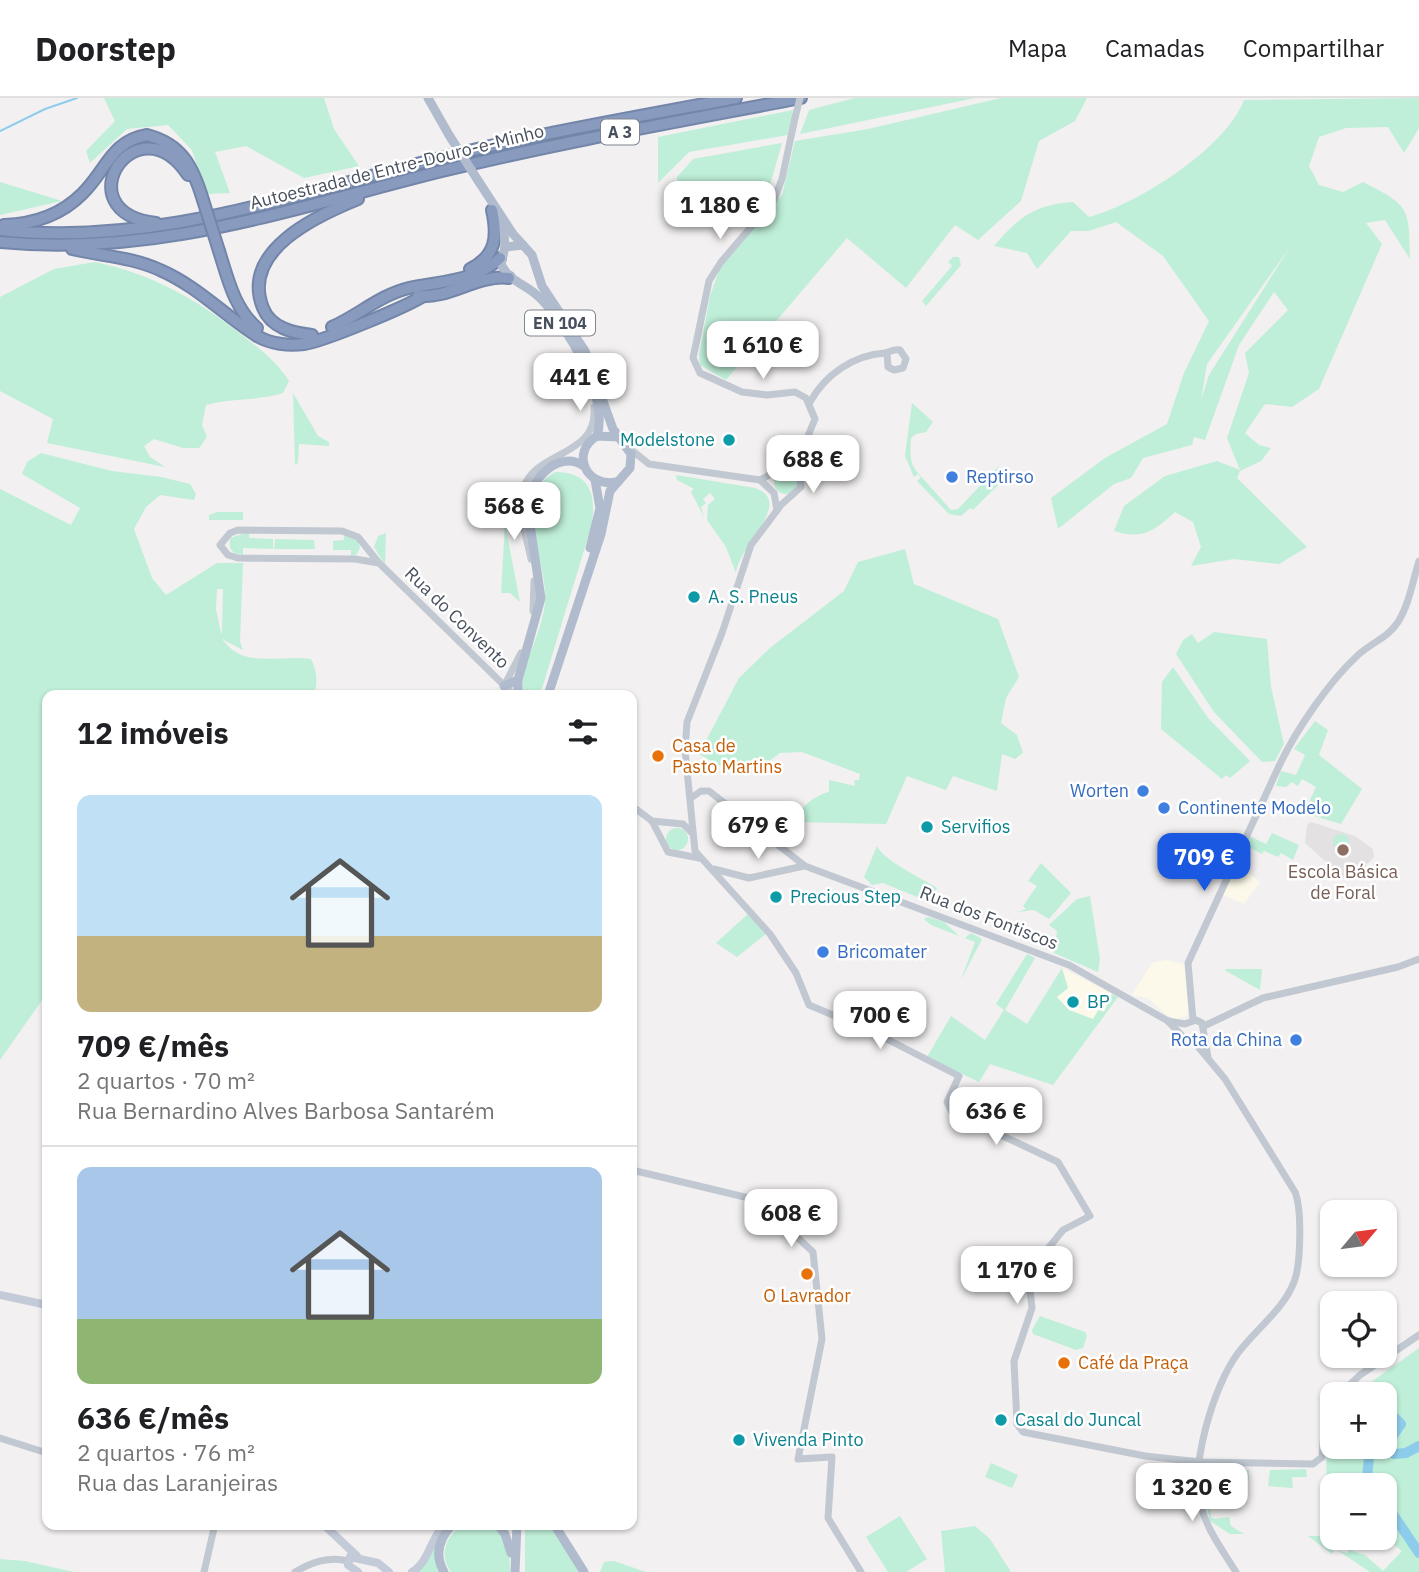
<!DOCTYPE html>
<html lang="pt">
<head>
<meta charset="utf-8">
<style>
	:root { --surface:#fff; --page:#f6f6f6; --text:#202124; --muted:#757577; --line:#e0e0e0; --accent:#1b58e1 }
	body { margin:0; font-family:"IBM Plex Sans",sans-serif; background:var(--page); color:var(--text); height:100vh; display:flex; flex-direction:column; font-size:26px; white-space:nowrap }
	* { box-sizing:border-box; margin:0 }
	p { font-size:23px; color:var(--muted) }
	.icon { flex:none; width:38px; height:38px; fill:none; stroke:currentColor; stroke-width:2; stroke-linecap:round; stroke-linejoin:round }
	.map { position:relative; flex:1; overflow:hidden }
	.panel { position:absolute; left:42px; top:592px; width:595px; height:840px; display:flex; flex-direction:column; background:var(--surface); border-radius:14px; box-shadow:0 2px 5px #0004 }
	.panel>* { flex:none }
	.needle { width:46px; rotate:61deg }
	.controls { position:absolute; left:1320px; top:1102px; display:grid; gap:14px }
	.controls a { display:grid; place-items:center; width:77px; height:77px; border-radius:14px; background:var(--surface); box-shadow:0 2px 5px #0004; font-size:35px }
	.price { position:absolute; translate:-50% -60px; padding:0 16px; border-radius:14px; background:#fff; color:#222; font-size:23px; line-height:46px; filter:drop-shadow(0 2px 4px #0008) }
	.price::after { content:''; position:absolute; left:50%; top:42px; width:21px; height:16px; margin-left:-10px; background:inherit; clip-path:polygon(0 0,100% 0,50% 100%) }
	.price.active { background:var(--accent); color:#fff }
	ul { padding:0; list-style:none }
	li { display:grid; align-content:center; gap:14px; height:371px; padding:0 35px }
	li+li { border-top:2px solid var(--line) }
	li span { display:grid; place-items:center; height:217px; border-radius:14px; color:#555 }
	li>.icon { margin-inline-start:auto }
	span .icon { width:126px; height:126px; fill:#fffc; stroke-width:1 }
	li b { font-size:30px }
	h2 { display:flex; justify-content:space-between; align-items:center; height:84px; padding:0 35px; font-size:30px }
	header { display:flex; align-items:center; gap:42px; box-sizing:border-box; height:98px; padding:0 35px; background:var(--surface); border-bottom:2px solid var(--line) }
	header strong { font-size:33px }
	nav { display:flex; gap:38px; margin-inline-start:auto; font-size:24px }
	.map>svg:first-child { display:block }
</style>
</head>
<body>
<header>
<strong>Doorstep</strong>
<nav><a>Mapa</a><a>Camadas</a><a>Compartilhar</a></nav>
</header>
<div class="map">
<svg width="1419" height="1474" viewBox="0 0 1419 1474">
	<rect width="100%" height="100%" fill="#f2f0f0"/>
	<g fill="#fcf9ea">
		<polygon points="1246,773 1260,784 1244,806 1223,797 1232,776"/>
		<polygon points="1166,862 1185,866 1188,912 1187,917 1177,922 1165,916 1148,900 1132,897 1152,865"/>
		<polygon points="1062,870 1118,899 1095,928 1074,921 1048,893"/>
	</g>
	<polygon fill="#e3e1e2" points="1311,724 1355,738 1373,751 1374,759 1353,781 1345,781 1305,745 1307,727"/>
	<g fill="#bfefd8" fill-rule="evenodd">
		<polygon points="104,0 324,0 334,31 359,68 304,80 246,48 215,54 230,95 206,96 192,52 168,27 127,31 90,65 86,53 115,23"/>
		<polygon points="855,0 975,0 800,36 809,12"/>
		<polygon points="1001,0 1087,0 1075,23 1039,43 1021,103 978,142 955,127 906,190 847,140 726,282 700,267 699,257 710,198 720,170 782,97 795,43 868,31"/>
		<path d="M1419,0V30L1404,55L1388,29L1346,30L1319,39L1309,68L1319,87L1343,94L1363,84C1410,108 1409,109 1410,161L1385,122L1366,125L1382,146L1319,291L1292,309L1265,306L1245,335L1259,347L1271,350L1261,363L1240,373L1237,380L1307,449L1279,466L1234,461L1191,468L1201,449L1193,424L1175,414C1154,433 1143,442 1114,433L1124,408L1165,378L1217,363L1240,372L1227,340L1249,275L1245,255L1288,212L1274,194L1239,247L1205,342L1194,339L1192,347L1143,360L1131,380L1114,386L1058,431L1051,400L1105,360L1167,326L1184,275L1209,223L1163,158L1116,124L1089,133H1071L1037,171L1027,155L994,148C1018,120 1035,106 1073,104L1089,119C1138,106 1226,50 1244,2ZM1290,149L1209,277L1201,302L1207,266Z"/>
		<polygon points="793,12 788,37 689,54 658,85 658,39"/>
		<polygon points="782,45 768,94 736,93 723,83 677,127 677,79 693,61"/>
		<polygon points="0,84 62,103 0,117"/>
		<polygon points="953,159 959,159 961,167 926,208 922,203 952,168 948,164"/>
		<path d="M95,164C152,176 197,201 243,238C261,252 277,264 289,283L283,295C257,303 232,300 206,307L202,327L207,339L199,350H183L154,341L144,348L150,359L165,369L47,345L53,321L0,293V199L54,171Z"/>
		<polygon points="293,295 318,338 329,344 329,348 299,346 298,365 295,367"/>
		<path d="M912,305L933,324L926,334L916,336L911,340C910,353 909,366 918,375L951,412L958,411L998,369L1004,375L996,383L998,387L973,412L970,410L961,418L949,416L917,383L921,379L918,376L914,379L905,358Z"/>
		<path d="M41,355L112,373L161,379L190,386L196,396L194,402L160,397L146,409L134,431L152,480L166,497L217,465H243L240,544L243,552L222,541C244,572 278,556 311,561C317,574 318,583 314,597H47V895L0,962V391L71,427L80,410L22,376L27,364ZM223,491L222,535H221L216,511L217,491Z"/>
		<circle cx="786" cy="384" r="12"/>
		<path d="M555,374C590,374 596,396 592,426L540,597H523C519,565 549,526 545,492C542,453 513,398 555,374Z"/>
		<path d="M676,377L755,390C795,404 739,447 736,475L726,449L707,422L708,407L715,401L710,395L703,401L706,405L701,409L704,419L691,394L694,391L677,382Z"/>
		<polygon points="217,414 243,414 243,422 209,422 209,417"/>
		<polygon points="505,426 520,504 510,495 501,495"/>
		<polygon points="249,434 249,440 273,441 273,451 243,450 243,457 234,455 230,450 230,440"/>
		<polygon points="386,435 385,467 374,449 378,438"/>
		<polygon points="344,436 358,443 360,450 356,457 351,458 351,452 333,452 333,443 344,442"/>
		<polygon points="275,441 314,442 315,451 274,451"/>
		<path d="M905,451L914,486L998,521L1019,579L1006,600L1001,625L1017,637L1023,655L1015,661L1002,656L997,693L953,678L946,692L907,678L886,726L794,724C799,710 815,697 829,694V682L855,688L854,682H859L860,676L802,654L780,655L768,664L734,676L699,656L739,580L770,550L844,493L858,464Z"/>
		<polygon points="1214,534 1267,541 1271,589 1284,646 1275,663 1262,664 1214,614 1176,556 1183,542 1192,536 1198,545"/>
		<polygon points="1173,569 1208,620 1250,663 1230,680 1226,677 1222,681 1161,631 1162,584"/>
		<polygon points="1315,623 1328,632 1319,657 1362,691 1341,726 1304,715 1316,689 1302,681 1298,688 1292,684 1286,689 1276,688 1281,673 1296,677 1305,657 1294,651"/>
		<circle cx="677" cy="741" r="11"/>
		<polygon points="1272,735 1299,747 1293,762 1281,755 1278,759 1264,753 1262,756 1245,747 1249,738 1266,746"/>
		<circle cx="1341" cy="744" r="8"/>
		<path d="M877,748C883,762 921,780 937,790L934,794L938,797L932,805L883,785L872,787L864,779Z"/>
		<polygon points="1041,765 1071,795 1049,821 1034,812 1018,814 1026,811 1023,808 1037,788 1028,783"/>
		<polygon points="1090,798 1100,861 1098,874 1054,855 1057,833 1049,827 1077,801"/>
		<polygon points="748,816 766,836 737,859 716,845"/>
		<polygon points="928,819 944,824 959,838 931,827 924,821"/>
		<polygon points="971,835 982,841 961,882 975,844 965,840"/>
		<polygon points="1027,856 1035,860 1005,912 1027,926 1062,870 1068,890 1057,899 1069,912 1093,921 1099,911 1104,914 1112,896 1118,899 1053,987 990,966 979,984 927,959 951,918 985,942 1004,912 996,906"/>
		<polygon points="1225,871 1262,871 1260,892 1226,873"/>
		<circle cx="772" cy="1119" r="11"/>
		<polygon points="1040,1218 1085,1234 1087,1238 1083,1250 1076,1252 1033,1236 1032,1232"/>
		<polygon points="1419,1250 1419,1474 1370,1474 1337,1452 1347,1455 1349,1453 1336,1440 1352,1453 1365,1457 1383,1473 1402,1453 1384,1439 1384,1388 1332,1388 1332,1407 1327,1404 1326,1346 1332,1346 1332,1349 1384,1349 1384,1297 1353,1297"/>
		<polygon points="991,1365 1018,1377 1012,1390 985,1379"/>
		<polygon points="1306,1371 1307,1379 1292,1379 1293,1390 1268,1388 1270,1372"/>
		<polygon points="1212,1372 1249,1372 1249,1381 1244,1381 1246,1397 1229,1397 1229,1385 1217,1383 1214,1386 1218,1389 1218,1406 1210,1407 1211,1419 1215,1421 1229,1419 1231,1428 1244,1436 1230,1436 1210,1423 1202,1383 1203,1378"/>
		<polygon points="900,1418 927,1461 906,1474 888,1474 866,1439"/>
		<path d="M464,1426L495,1428L509,1449L510,1474H451C438,1456 446,1437 464,1426Z"/>
		<polygon points="525,1426 552,1426 582,1474 525,1474"/>
		<polygon points="975,1428 990,1441 1011,1474 945,1474 941,1433"/>
		<polygon points="1308,1438 1330,1438 1339,1445 1328,1441 1326,1446 1334,1452 1332,1456"/>
		<polygon points="436,1442 441,1474 415,1474"/>
		<polygon points="0,1461 25,1463 74,1474 0,1474"/>
		<polygon points="614,1463 646,1474 600,1474 604,1464"/>
	</g>
	<g fill="none" stroke-linecap="round" stroke-linejoin="round">
		<polyline stroke="#8dcceb" stroke-width="2" points="0,33 45,11 77,0"/>
		<g stroke="#8dcceb" stroke-width="10">
			<polyline points="1384,1319 1394,1319 1401,1326 1390,1342 1389,1350 1394,1356 1406,1355 1419,1348"/>
			<polyline points="1370,1349 1367,1380 1373,1388"/>
			<polyline points="1384,1403 1419,1455"/>
		</g>
		<g stroke="#7386aa" stroke-width="14">
			<g id="motorway">
				<path d="M156,125C62,114 137,0 188,77"/>
				<path d="M4,127C34,126 60,118 82,96C106,73 111,43 147,37C182,46 193,69 203,102"/>
				<path d="M0,132C151,149 291,97 436,61C535,36 636,19 736,0"/>
				<path d="M0,144C157,159 293,110 442,73C561,44 681,23 801,0"/>
				<path d="M72,151C102,158 132,159 160,172C197,188 224,217 257,238C270,246 289,248 304,246C324,243 406,209 423,198"/>
				<path d="M219,153C228,181 234,210 257,230"/>
				<path d="M470,171C496,158 498,139 492,112"/>
				<path d="M418,198C450,201 478,176 509,180"/>
				<path d="M332,229C359,217 380,197 409,190C441,183 475,184 500,160"/>
				<path d="M312,237C293,235 271,230 263,210C240,153 316,118 358,101"/>
			</g>
		</g>
		<g stroke="#c1c8d1" stroke-width="7">
			<polyline points="795,20 782,81 774,102 721,164 709,183 693,260 700,275 742,294 767,297 795,294 806,300 815,321 797,364 801,389 781,407 751,447 722,535 687,624 685,652 695,753 770,836 796,875 809,907 871,933 959,978 947,1004 952,1014 1058,1064 1090,1118 1063,1132 1046,1153 1029,1183 1032,1210 1014,1263 1017,1326 1023,1334 1145,1358 1200,1364 1313,1366 1322,1359 1325,1323 1332,1308"/>
			<path d="M810,304C825,277 853,257 885,255C890,254 893,251 900,252L906,261L903,270L894,272L888,269L887,255"/>
			<polyline points="629,350 649,366 760,382 774,395 777,412"/>
			<polyline points="760,382 798,361"/>
			<path d="M531,461C527,440 516,411 523,391C536,351 598,360 594,309"/>
			<polyline points="379,465 355,461 238,460 228,457 220,447 230,435 238,432 342,433 358,439 379,465 514,597"/>
			<polyline points="533,513 534,483"/>
			<polyline points="504,588 521,555"/>
			<path d="M691,700L701,693H709L805,768L1069,867L1168,923L1185,941L1195,945L1225,981L1295,1094C1302,1111 1301,1167 1294,1184C1284,1211 1255,1232 1238,1255C1214,1287 1189,1369 1201,1408C1207,1432 1223,1453 1236,1474"/>
			<polyline points="632,708 652,723 668,754 699,760"/>
			<polyline points="652,723 683,726 692,735"/>
			<polyline points="714,771 749,780 804,768"/>
			<path d="M1193,922L1188,865L1279,668C1296,632 1328,585 1357,558C1370,545 1387,541 1398,524C1409,507 1413,482 1419,463"/>
			<polyline points="1168,923 1185,926 1196,922 1202,925 1208,959"/>
			<polyline points="1204,928 1263,900 1398,869 1419,861"/>
			<polyline points="632,1072 753,1101 763,1109"/>
			<circle cx="772" cy="1119" r="14"/>
			<polyline points="784,1127 813,1154 822,1241 798,1361 832,1359 828,1420 861,1474"/>
			<polyline points="1339,1297 1360,1277 1419,1237"/>
			<polyline points="0,1340 47,1355"/>
			<polyline points="204,1474 215,1426"/>
			<path d="M295,1474C312,1464 329,1458 348,1463"/>
		</g>
		<g stroke="#c3cad8" stroke-width="8">
			<polyline points="0,1197 47,1207"/>
			<polyline points="323,1426 357,1458"/>
			<polyline points="350,1459 378,1465 389,1474"/>
			<polyline points="350,1459 348,1467 358,1474"/>
			<path d="M412,1474C430,1463 430,1440 445,1426"/>
		</g>
		<g stroke="#b0bbce" stroke-width="9">
			<polyline points="428,0 449,37"/>
			<polyline points="479,84 513,136 532,157 542,188 585,253 613,331 631,356 630,370 610,393 601,436 548,597"/>
			<polyline points="495,117 504,133 505,149"/>
			<path d="M523,147L505,149L501,166C510,185 527,186 541,201C568,229 609,299 597,338"/>
			<path d="M616,384C586,390 570,354 597,338L618,339"/>
			<polyline points="590,450 600,410 595,382"/>
			<polyline points="504,588 518,582"/>
			<path d="M518,597V582L541,500L527,407C530,382 558,351 584,368"/>
			<polyline points="497,1426 505,1436 511,1455"/>
			<polyline points="554,1426 584,1474"/>
			<path d="M444,1474C434,1456 439,1440 453,1426"/>
			<polyline points="515,1474 517,1426"/>
		</g>
		<use href="#motorway" stroke="#889bbe" stroke-width="10"/>
		<g stroke="#7386aa" stroke-width="14" stroke-linecap="butt">
			<polyline id="motorway-bridge" points="203,102 219,153"/>
		</g>
		<polyline stroke="#c1c8d1" stroke-width="7" points="795,20 800,0"/>
		<polyline stroke="#b0bbce" stroke-width="9" points="449,37 479,84"/>
		<use href="#motorway-bridge" stroke="#889bbe" stroke-width="10"/>
	</g>
	<g fill="#0f9aa8" stroke="#fff" stroke-width="2.5">
		<circle cx="729" cy="342" r="7"/>
		<circle cx="694" cy="499" r="7"/>
		<circle cx="927" cy="729" r="7"/>
		<circle cx="776" cy="799" r="7"/>
		<circle cx="1073" cy="904" r="7"/>
		<circle cx="1001" cy="1322" r="7"/>
		<circle cx="739" cy="1342" r="7"/>
	</g>
	<g fill="#3f7fe0" stroke="#fff" stroke-width="2.5">
		<circle cx="952" cy="379" r="7"/>
		<circle cx="1143" cy="693" r="7"/>
		<circle cx="1164" cy="710" r="7"/>
		<circle cx="823" cy="854" r="7"/>
		<circle cx="1296" cy="942" r="7"/>
	</g>
	<g fill="#e8710a" stroke="#fff" stroke-width="2.5">
		<circle cx="658" cy="658" r="7"/>
		<circle cx="807" cy="1176" r="7"/>
		<circle cx="1064" cy="1265" r="7"/>
	</g>
	<circle fill="#8d6e63" stroke="#fff" stroke-width="2.5" cx="1343" cy="752" r="7"/>
	<g text-anchor="middle" stroke-width="5" stroke-linejoin="round" paint-order="stroke">
		<g fill="#fff" stroke="#7f848e" stroke-width="2">
			<rect x="601" y="21.5" width="38" height="25" rx="5"/>
			<rect x="525" y="212.5" width="70" height="25" rx="5"/>
		</g>
		<g font-size="16" font-weight="bold" fill="#48505d">
			<text x="620" y="40">A 3</text>
			<text x="560" y="231">EN 104</text>
		</g>
		<g font-size="18" fill="#48505d" stroke="#fff">
			<text transform="translate(397 69) rotate(-14)" y="6">Autoestrada de Entre-Douro-e-Minho</text>
			<text transform="translate(457 520) rotate(44)" y="6">Rua do Convento</text>
			<text transform="translate(989 820) rotate(21)" y="6">Rua dos Fontiscos</text>
		</g>
		<g font-size="18" fill="#0d838f" stroke="#fff" text-anchor="start">
			<text x="715" y="348" text-anchor="end">Modelstone</text>
			<text x="708" y="505">A. S. Pneus</text>
			<text x="941" y="735">Servifios</text>
			<text x="790" y="805">Precious Step</text>
			<text x="1087" y="910">BP</text>
			<text x="1015" y="1328">Casal do Juncal</text>
			<text x="753" y="1348">Vivenda Pinto</text>
		</g>
		<g font-size="18" fill="#366cbe" stroke="#fff" text-anchor="start">
			<text x="966" y="385">Reptirso</text>
			<text x="1129" y="699" text-anchor="end">Worten</text>
			<text x="1178" y="716">Continente Modelo</text>
			<text x="837" y="860">Bricomater</text>
			<text x="1282" y="948" text-anchor="end">Rota da China</text>
		</g>
		<g font-size="18" fill="#c56008" stroke="#fff" text-anchor="start">
			<text x="672" y="654">Casa de<tspan x="672" dy="21">Pasto Martins</tspan></text>
			<text x="807" y="1204" text-anchor="middle">O Lavrador</text>
			<text x="1078" y="1271">Café da Praça</text>
		</g>
		<g font-size="18" fill="#785e54" stroke="#fff">
			<text x="1343" y="780">Escola Básica<tspan x="1343" dy="21">de Foral</tspan></text>
		</g>
	</g>
</svg>
<div class="controls">
<a><svg class="needle" viewBox="-14 -14 28 28"><path d="M0-13l5 13h-10z" fill="#e53935"/><path d="M0 13l5-13h-10z" fill="#757577"/></svg></a>
<a><svg class="icon" aria-label="locate" viewBox="0 0 24 24"><circle cx="12" cy="12" r="6"/><path d="M12 2v4M12 18v4M2 12h4M18 12h4"/></svg></a>
<a>+</a>
<a>−</a>
</div>
<b class="price" style="left:720px;top:143px">1 180 €</b>
<b class="price" style="left:763px;top:283px">1 610 €</b>
<b class="price" style="left:580px;top:315px">441 €</b>
<b class="price" style="left:813px;top:397px">688 €</b>
<b class="price" style="left:514px;top:444px">568 €</b>
<b class="price" style="left:758px;top:763px">679 €</b>
<b class="price active" style="left:1204px;top:795px">709 €</b>
<b class="price" style="left:880px;top:953px">700 €</b>
<b class="price" style="left:996px;top:1049px">636 €</b>
<b class="price" style="left:791px;top:1151px">608 €</b>
<b class="price" style="left:1017px;top:1208px">1 170 €</b>
<b class="price" style="left:1192px;top:1425px">1 320 €</b>
<section class="panel">
<h2>12 imóveis<svg class="icon" aria-label="filters" viewBox="0 0 24 24"><path d="M4 7h16M4 17h16"/><circle cx="9" cy="7" r="2"/><circle cx="15" cy="17" r="2"/></svg></h2>
<ul>
<li><span style="background:linear-gradient(#bfe0f5 65%,#c2b280 0)"><svg class="icon" aria-label="home" viewBox="0 0 24 24"><path d="M3 11l9-7 9 7M6 9v11h12V9"/></svg></span><div><b>709 €/mês</b><p>2 quartos · 70 m²</p><p>Rua Bernardino Alves Barbosa Santarém</p></div></li>
<li><span style="background:linear-gradient(#a9c7e8 70%,#8fb573 0)"><svg class="icon" aria-label="home" viewBox="0 0 24 24"><path d="M3 11l9-7 9 7M6 9v11h12V9"/></svg></span><div><b>636 €/mês</b><p>2 quartos · 76 m²</p><p>Rua das Laranjeiras</p></div></li>
</ul>
</section>
</div>
</body>
</html>
